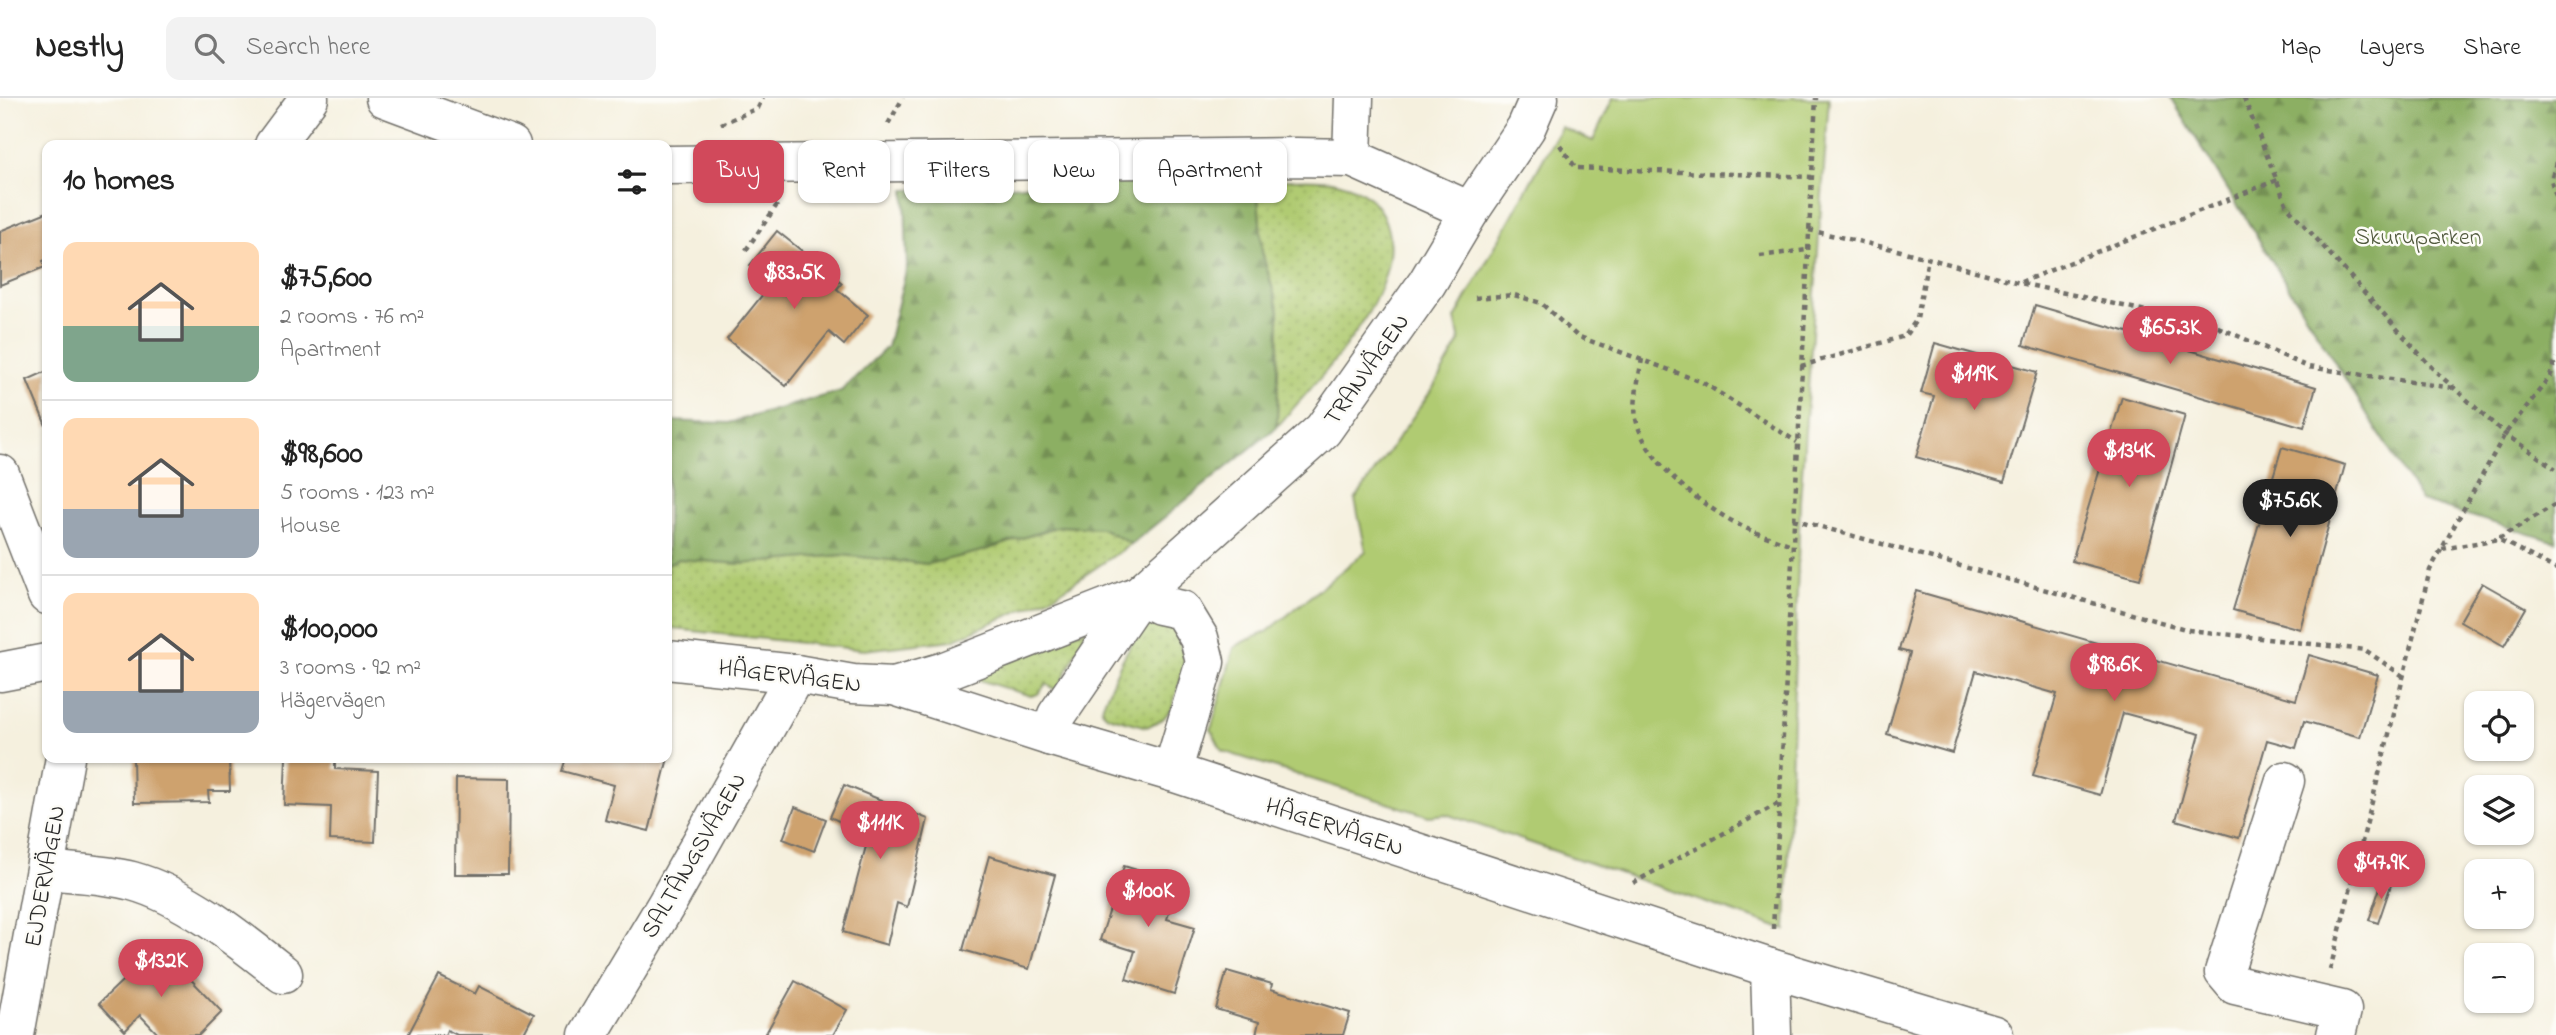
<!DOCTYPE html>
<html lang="en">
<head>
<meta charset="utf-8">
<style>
	:root { --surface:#fff; --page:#f2f2f2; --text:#222; --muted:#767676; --line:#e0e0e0; --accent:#d1495b }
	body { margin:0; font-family:"Indie Flower",sans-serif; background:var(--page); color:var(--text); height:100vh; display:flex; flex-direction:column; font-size:26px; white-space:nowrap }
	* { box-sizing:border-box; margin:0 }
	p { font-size:23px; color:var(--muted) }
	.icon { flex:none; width:38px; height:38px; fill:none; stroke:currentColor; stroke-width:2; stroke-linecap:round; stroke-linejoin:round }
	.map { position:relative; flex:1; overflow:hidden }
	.sheet { position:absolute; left:42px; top:42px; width:630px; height:623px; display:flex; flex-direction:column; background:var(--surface); border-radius:14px; box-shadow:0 2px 5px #0004 }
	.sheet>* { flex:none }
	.top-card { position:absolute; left:693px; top:42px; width:665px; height:63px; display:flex; gap:14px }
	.tools { position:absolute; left:2464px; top:593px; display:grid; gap:14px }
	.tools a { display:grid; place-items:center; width:70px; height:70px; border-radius:14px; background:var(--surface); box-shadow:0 2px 5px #0004; font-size:35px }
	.price { position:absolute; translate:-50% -60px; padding:0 16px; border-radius:24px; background:var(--accent); color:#fff; font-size:23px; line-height:46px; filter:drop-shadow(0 2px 4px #0008) }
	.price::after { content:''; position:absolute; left:50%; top:42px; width:21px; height:16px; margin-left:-10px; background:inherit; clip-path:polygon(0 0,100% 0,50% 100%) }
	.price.on { background:#222; color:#fff }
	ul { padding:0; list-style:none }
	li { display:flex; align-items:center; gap:21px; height:175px; padding:0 21px }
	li+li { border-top:2px solid var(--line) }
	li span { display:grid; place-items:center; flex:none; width:196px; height:140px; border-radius:14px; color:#555 }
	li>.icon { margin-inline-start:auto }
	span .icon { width:84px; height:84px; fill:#fffc; stroke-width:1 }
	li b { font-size:30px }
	h2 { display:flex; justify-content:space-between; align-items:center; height:84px; padding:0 21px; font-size:30px }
	.tag { padding:0 24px; border-radius:14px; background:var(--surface); box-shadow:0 2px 5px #0004; font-size:24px; line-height:63px }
	.tag.on { background:var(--accent); color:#fff }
	header { display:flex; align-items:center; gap:42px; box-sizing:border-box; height:98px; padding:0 35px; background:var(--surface); border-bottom:2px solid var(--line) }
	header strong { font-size:33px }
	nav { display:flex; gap:38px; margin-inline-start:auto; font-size:24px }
	.search { width:490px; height:63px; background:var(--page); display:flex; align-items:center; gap:18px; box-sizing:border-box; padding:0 24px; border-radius:14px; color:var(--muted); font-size:26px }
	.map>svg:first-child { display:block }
</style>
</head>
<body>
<header>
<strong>Nestly</strong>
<div class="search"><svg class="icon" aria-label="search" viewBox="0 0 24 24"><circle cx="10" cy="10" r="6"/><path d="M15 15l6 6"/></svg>Search here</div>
<nav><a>Map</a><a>Layers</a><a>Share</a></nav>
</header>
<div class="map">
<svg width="2556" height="937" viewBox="0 0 2556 937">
	<defs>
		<pattern id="grass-dots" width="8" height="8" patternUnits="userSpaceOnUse" patternTransform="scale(1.75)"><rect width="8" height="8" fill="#b0cb72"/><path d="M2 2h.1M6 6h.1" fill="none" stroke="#98ae63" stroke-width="1.8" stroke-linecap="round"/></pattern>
		<pattern id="forest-firs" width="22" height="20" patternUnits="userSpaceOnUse" patternTransform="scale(1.75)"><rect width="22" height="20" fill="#8caf64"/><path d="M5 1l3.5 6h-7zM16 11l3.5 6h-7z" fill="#738f53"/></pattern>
	</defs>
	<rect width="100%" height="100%" fill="#fdfcf7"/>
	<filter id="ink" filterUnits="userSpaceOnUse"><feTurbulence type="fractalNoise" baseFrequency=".0143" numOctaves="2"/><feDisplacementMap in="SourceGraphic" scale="14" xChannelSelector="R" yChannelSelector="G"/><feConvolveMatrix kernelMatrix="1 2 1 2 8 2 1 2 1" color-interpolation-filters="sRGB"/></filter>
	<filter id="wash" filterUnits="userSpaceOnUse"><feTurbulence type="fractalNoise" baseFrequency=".00686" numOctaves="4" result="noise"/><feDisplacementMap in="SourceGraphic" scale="28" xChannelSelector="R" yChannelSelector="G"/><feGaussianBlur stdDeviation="1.57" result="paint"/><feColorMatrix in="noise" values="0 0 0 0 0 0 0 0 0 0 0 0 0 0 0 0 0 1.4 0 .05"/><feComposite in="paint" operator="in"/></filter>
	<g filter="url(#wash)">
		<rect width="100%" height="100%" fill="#f5f0de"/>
		<g fill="url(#grass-dots)" stroke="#6e7b4e" stroke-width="2">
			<path d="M1257,83C1281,83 1308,79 1332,83C1353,87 1372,97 1382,116C1418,186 1318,280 1277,329L1279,213L1262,154Z"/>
			<polygon points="1059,428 1102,430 1131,446 1055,497 953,542 864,552 667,530 667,466 679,461 741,466 842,457 928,466 982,453"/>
			<path d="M1159,520L1171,525L1185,557L1182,576L1172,610L1163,621L1147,629L1108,618L1101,612C1112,585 1131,530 1159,520Z"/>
			<polygon points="1088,530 1057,593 1046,586 1038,596 1031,598 966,578"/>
		</g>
		<g fill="url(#forest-firs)" stroke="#5c6d48" stroke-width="2">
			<polygon points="2171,0 2556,0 2556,444 2421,403"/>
			<polygon points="1257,83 1262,154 1279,213 1277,329 1131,446 1102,430 1059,428 982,453 928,466 842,457 741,466 679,461 667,466 667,323 729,325 841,293 887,249 907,169 905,92 1102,84"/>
		</g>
		<polygon fill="#b0cb72" stroke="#6e7b4e" stroke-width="2" points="1613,0 1829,0 1800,403 1786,832 1446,716 1429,718 1222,653 1211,631 1234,550 1243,544 1267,534 1366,453 1355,402 1433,290 1460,243 1455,221 1561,29 1593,43"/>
		<g id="blocks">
			<g fill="#cea26e">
				<polygon points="47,114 47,161 43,163 45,169 0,187 0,133"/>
				<polygon points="777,133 842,185 837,191 868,217 844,247 829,234 786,288 727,241 772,185 750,167"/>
				<polygon points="2035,207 2316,289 2304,329 2023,247"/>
				<polygon points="1935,245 2037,274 2004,384 1916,359 1934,298 1921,295"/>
				<polygon points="47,273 47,330 27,282"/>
				<polygon points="2122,299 2185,317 2140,481 2072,463"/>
				<polygon points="2282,349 2345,367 2300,531 2233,512"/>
				<polygon points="2482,485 2526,510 2504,548 2460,523"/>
				<polygon points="1916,493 2296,602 2309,557 2378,577 2360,639 2304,623 2296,650 2267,642 2239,740 2176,722 2200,636 2123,615 2100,697 2033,678 2057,596 1976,573 1952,655 1887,636 1910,555 1899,552"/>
				<polygon points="133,660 229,660 230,693 208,693 209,704 134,705"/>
				<polygon points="286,660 335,660 335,671 378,673 375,744 330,742 331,709 284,707"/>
				<polygon points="566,660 668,660 649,733 605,722 614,687 562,673"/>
				<polygon points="456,680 509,681 508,776 455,776"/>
				<polygon points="844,687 928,721 907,809 897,805 887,847 843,834 869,737 830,719"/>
				<polygon points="795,709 826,721 814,753 783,741"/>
				<polygon points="989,758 1055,777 1029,871 963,852"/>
				<polygon points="1124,768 1179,785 1167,821 1195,829 1174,896 1126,881 1135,853 1100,842"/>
				<polygon points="2383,781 2392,784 2378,825 2369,822"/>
				<polygon points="159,848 222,914 199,937 159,937 140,917 125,933 99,905"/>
				<polygon points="1227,873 1272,886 1271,891 1350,915 1343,937 1256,937 1259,924 1216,911"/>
				<polygon points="439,878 475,896 479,888 534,916 523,937 457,937 447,932 445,937 408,937"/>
				<polygon points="795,883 847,912 833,937 765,937"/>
			</g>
		</g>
	</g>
	<g filter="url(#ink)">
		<use href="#blocks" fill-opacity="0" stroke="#72706a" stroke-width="2"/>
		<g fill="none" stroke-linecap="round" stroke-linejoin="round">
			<g stroke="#72706a" stroke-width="41">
				<g id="minor">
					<polyline points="385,0 511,47"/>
					<polyline points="274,47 309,0"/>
					<polyline points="1352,60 1354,0"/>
					<polyline points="667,67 1296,59 1352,60 1470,113"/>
					<polyline points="0,376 47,497"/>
					<polyline points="667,562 796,576 853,586 894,588 1049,638 1172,674 1770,870 1994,937"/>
					<polyline points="0,574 47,565"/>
					<polyline points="894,588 942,574 1139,497 1159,507 1182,512 1199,540 1205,564 1172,674"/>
					<polyline points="1049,638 1057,617 1139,497 1323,332 1427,185 1470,113 1526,30 1539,0"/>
					<polyline points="2285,683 2224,874 2235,887 2342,912 2336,937"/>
					<path d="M46,772C74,775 105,776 132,783C186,798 240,842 283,876"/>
					<polyline points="1770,870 1772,937"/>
					<polyline points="15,937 65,660"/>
					<polyline points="588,937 666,807 796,576"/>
				</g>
			</g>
			<g stroke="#72706a" stroke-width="4.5" stroke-dasharray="5 5" stroke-linecap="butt">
				<polyline points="2244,0 2287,108 2434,272 2505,336 2556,371"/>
				<polyline points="721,26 758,10 763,0"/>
				<polyline points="888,26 903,0"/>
				<polyline points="1560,47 1576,70 1812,79"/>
				<polyline points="2556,64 2551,82 2556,98"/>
				<polyline points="1809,132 1901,153 2020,185 2218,229 2308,269 2453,290"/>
				<polyline points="746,152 779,104"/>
				<polyline points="1760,158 1807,152"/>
				<polyline points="2021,184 2277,82"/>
				<polyline points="1475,200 1514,197 1541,205 1577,238 1702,284 1797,344"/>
				<path d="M1642,261C1639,278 1632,309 1637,325C1650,371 1714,418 1757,435C1768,439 1781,443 1792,447"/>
				<polyline points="1801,268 1905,238 1917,221 1928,160"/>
				<polyline points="1793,421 2189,532 2365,552 2403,578"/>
				<polyline points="2499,440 2556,406"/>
				<polyline points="2442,451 2498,441 2556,471"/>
				<polyline points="1633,785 1779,705"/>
				<polyline points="1773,831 1816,0"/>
				<polyline points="2330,872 2430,472 2505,336 2550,279 2556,260"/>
			</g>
			<use href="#minor" stroke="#fff" stroke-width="38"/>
		</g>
	</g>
	<g text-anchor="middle" stroke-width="5" stroke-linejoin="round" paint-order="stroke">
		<g font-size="24" fill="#535b40" stroke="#fdfcf7">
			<text x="2418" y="146">Skuruparken</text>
		</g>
		<g font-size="24" fill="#2b2b2b" stroke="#fdfcf7">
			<text transform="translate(1366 271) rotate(-55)" y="8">TRANVÄGEN</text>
			<text transform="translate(790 577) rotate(7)" y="8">HÄGERVÄGEN</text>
			<text transform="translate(1335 728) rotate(18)" y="8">HÄGERVÄGEN</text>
			<text transform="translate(693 757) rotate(-60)" y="8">SALTÄNGSVÄGEN</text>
			<text transform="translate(44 778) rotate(-80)" y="8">EJDERVÄGEN</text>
		</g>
	</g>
</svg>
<div class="tools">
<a><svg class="icon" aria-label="locate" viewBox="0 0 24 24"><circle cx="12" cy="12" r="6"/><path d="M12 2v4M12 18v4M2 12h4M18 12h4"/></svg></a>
<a><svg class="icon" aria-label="layers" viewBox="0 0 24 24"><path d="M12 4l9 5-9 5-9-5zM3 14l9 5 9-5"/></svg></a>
<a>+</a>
<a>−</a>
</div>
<b class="price" style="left:794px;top:213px">$83.5K</b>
<b class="price" style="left:2170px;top:268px">$65.3K</b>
<b class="price" style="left:1974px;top:314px">$119K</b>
<b class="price" style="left:2129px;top:391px">$134K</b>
<b class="price on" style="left:2290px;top:441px">$75.6K</b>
<b class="price" style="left:2114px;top:605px">$98.6K</b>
<b class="price" style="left:880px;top:763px">$111K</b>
<b class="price" style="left:2381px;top:803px">$47.9K</b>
<b class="price" style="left:1148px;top:831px">$100K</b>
<b class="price" style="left:161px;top:901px">$132K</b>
<div class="top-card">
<a class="tag on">Buy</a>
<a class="tag">Rent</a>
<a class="tag">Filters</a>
<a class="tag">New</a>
<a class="tag">Apartment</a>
</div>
<section class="sheet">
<h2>10 homes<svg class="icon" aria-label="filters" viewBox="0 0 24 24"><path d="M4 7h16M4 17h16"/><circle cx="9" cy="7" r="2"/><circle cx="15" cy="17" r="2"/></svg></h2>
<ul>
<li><span style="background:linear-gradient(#ffd9b3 60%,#7fa58c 0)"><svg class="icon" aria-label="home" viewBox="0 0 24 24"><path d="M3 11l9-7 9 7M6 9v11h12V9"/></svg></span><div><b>$75,600</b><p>2 rooms · 76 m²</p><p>Apartment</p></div></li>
<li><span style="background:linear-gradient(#ffd9b3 65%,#9aa5b1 0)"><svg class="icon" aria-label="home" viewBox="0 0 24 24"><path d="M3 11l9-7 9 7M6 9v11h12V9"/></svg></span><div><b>$98,600</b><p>5 rooms · 123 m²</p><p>House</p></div></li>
<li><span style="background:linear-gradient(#ffd9b3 70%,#9aa5b1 0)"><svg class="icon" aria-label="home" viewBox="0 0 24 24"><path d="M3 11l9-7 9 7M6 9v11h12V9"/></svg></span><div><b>$100,000</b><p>3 rooms · 92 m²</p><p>Hägervägen</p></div></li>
</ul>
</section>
</div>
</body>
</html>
